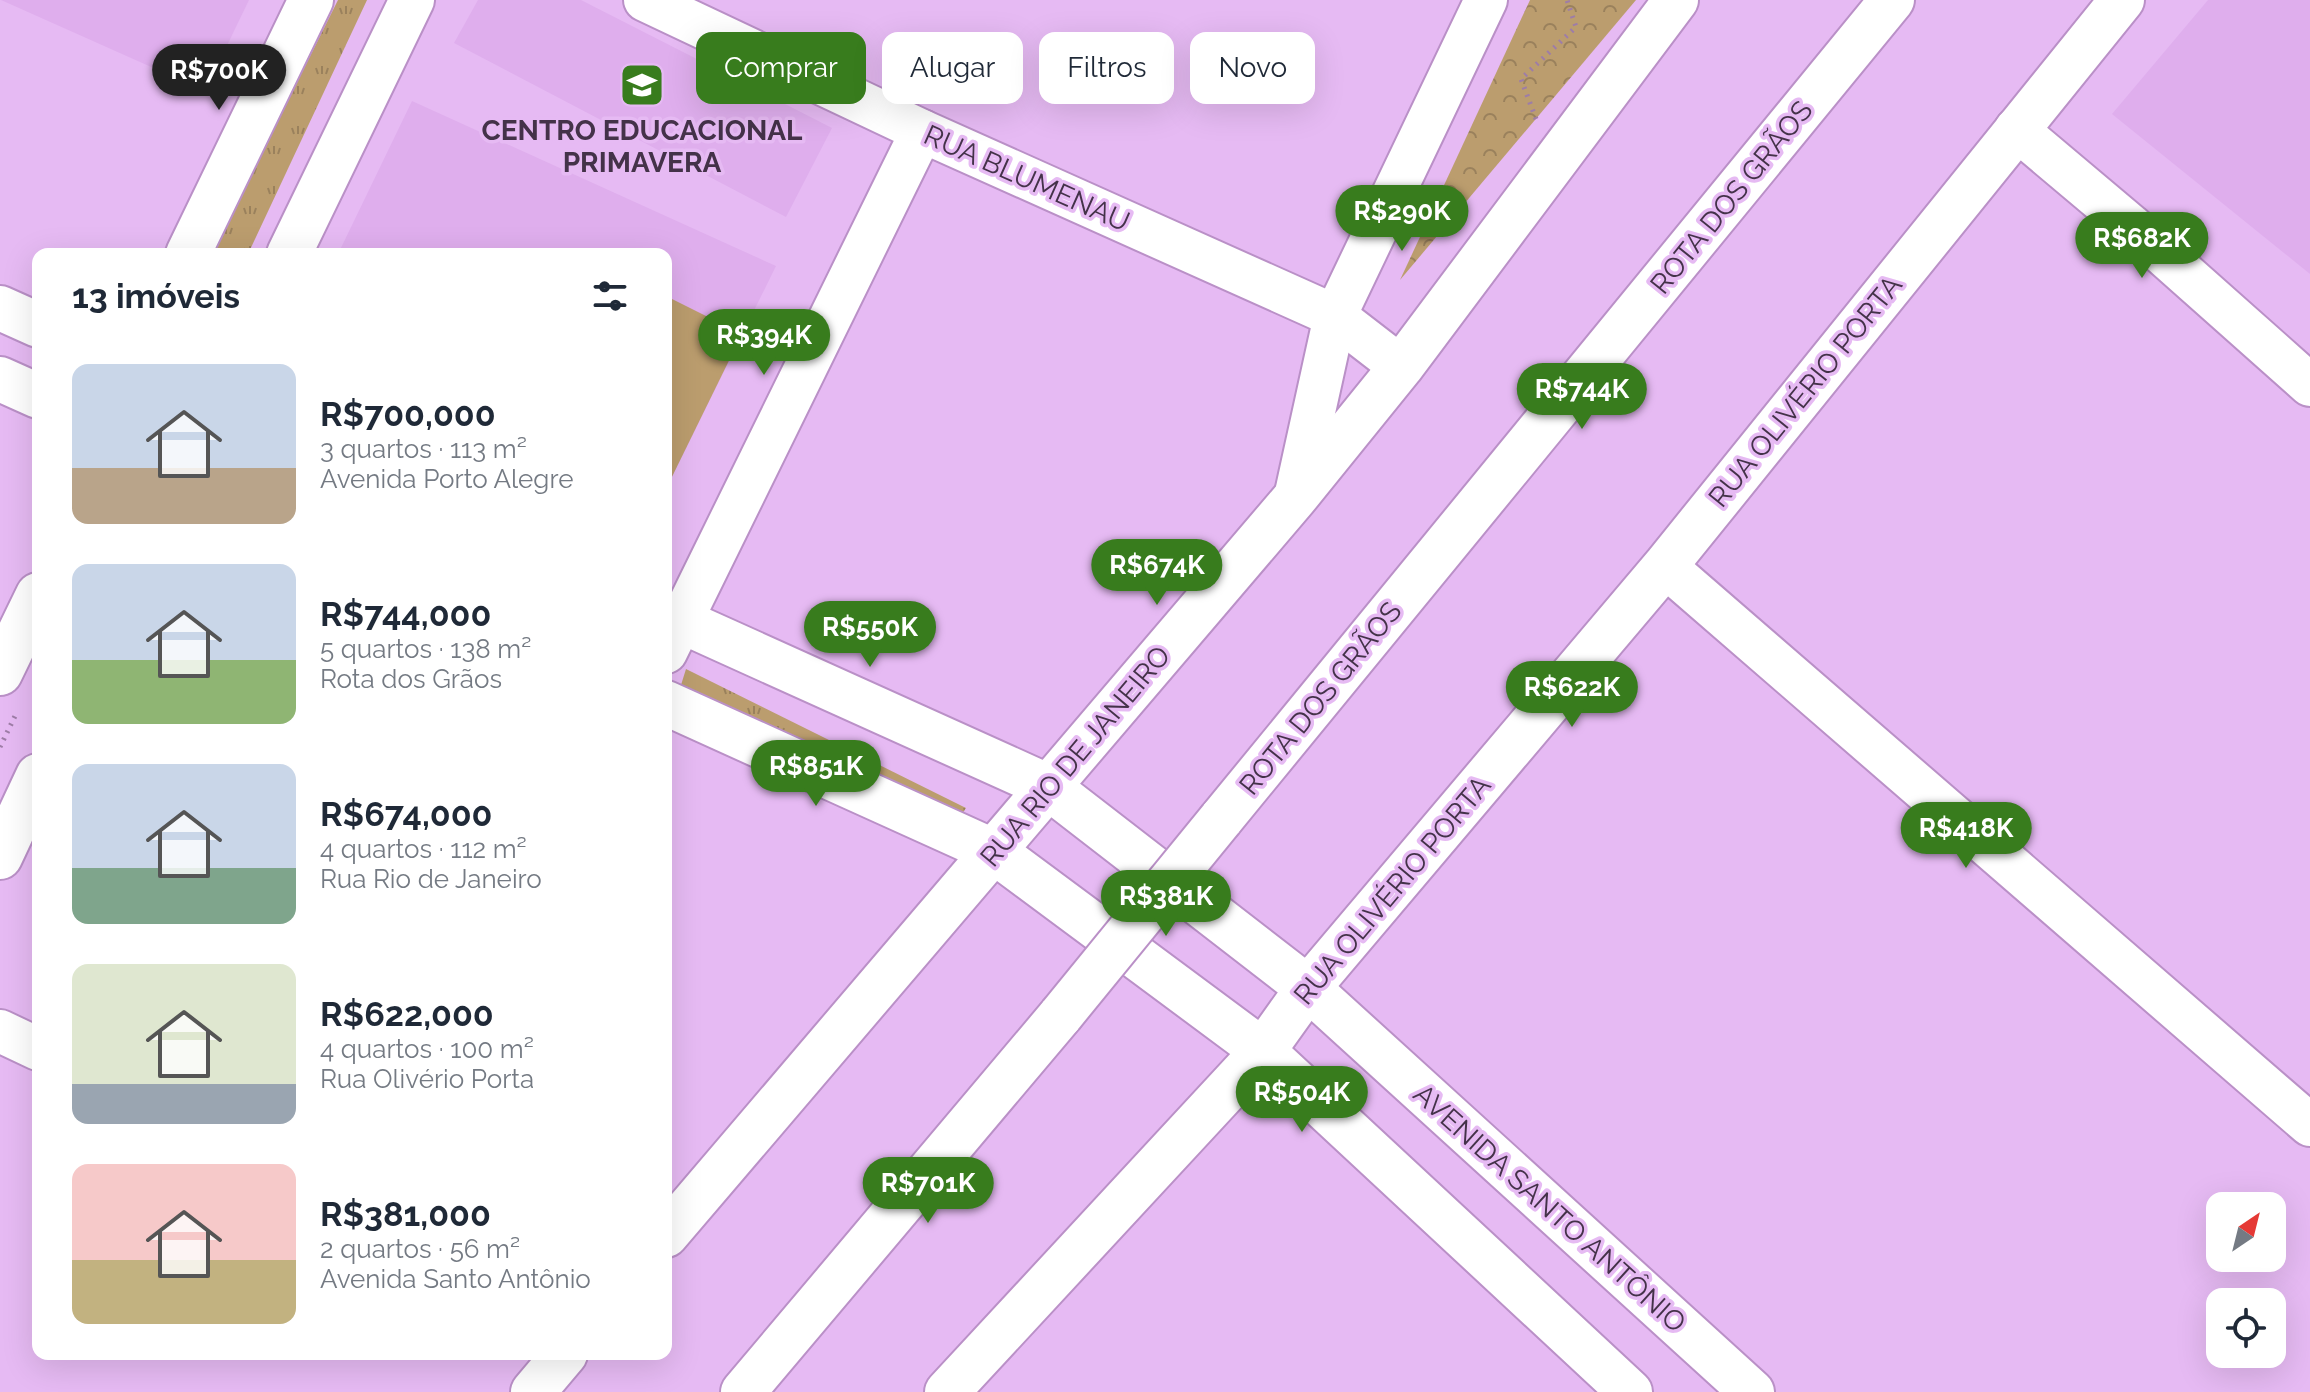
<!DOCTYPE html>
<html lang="pt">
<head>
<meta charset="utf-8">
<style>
	:root { --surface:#fff; --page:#f6f6f7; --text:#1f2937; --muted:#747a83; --accent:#387c1d }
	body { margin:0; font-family:Raleway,sans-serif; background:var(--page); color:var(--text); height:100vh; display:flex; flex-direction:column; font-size:30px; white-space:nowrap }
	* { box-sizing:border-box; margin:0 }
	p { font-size:26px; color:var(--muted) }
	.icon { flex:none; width:44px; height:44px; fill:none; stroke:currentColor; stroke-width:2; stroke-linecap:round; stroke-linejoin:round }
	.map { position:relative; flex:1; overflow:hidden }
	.sheet { position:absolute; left:32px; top:248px; width:640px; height:1112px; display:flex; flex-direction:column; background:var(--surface); border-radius:16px; box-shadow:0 8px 32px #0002 }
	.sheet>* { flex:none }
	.hud { position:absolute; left:696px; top:32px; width:760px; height:72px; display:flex; gap:16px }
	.needle { width:52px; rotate:35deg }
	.fabs { position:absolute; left:2206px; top:1192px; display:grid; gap:16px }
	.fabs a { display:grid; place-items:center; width:80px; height:80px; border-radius:16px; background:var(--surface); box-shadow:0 8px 32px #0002; font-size:40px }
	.price { position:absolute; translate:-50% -68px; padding:0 18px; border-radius:28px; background:var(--accent); color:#fff; font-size:26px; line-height:52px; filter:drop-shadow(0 2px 4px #0008) }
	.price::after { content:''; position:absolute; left:50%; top:48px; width:24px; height:18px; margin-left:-12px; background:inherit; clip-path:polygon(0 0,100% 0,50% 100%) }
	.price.active { background:#222; color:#fff }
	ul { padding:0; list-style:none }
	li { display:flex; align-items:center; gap:24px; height:200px; padding:0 40px }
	li span { display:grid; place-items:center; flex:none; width:224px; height:160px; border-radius:16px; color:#555 }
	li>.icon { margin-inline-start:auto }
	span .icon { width:96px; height:96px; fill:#fffc; stroke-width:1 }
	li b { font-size:34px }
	h2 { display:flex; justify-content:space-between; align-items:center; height:96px; padding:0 40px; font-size:34px }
	.chip { padding:0 28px; border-radius:16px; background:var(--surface); box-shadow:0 8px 32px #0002; font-size:28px; line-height:72px }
	.chip.active { background:var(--accent); color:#fff }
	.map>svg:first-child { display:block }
</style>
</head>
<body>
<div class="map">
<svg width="2310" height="1392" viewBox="0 0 2310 1392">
	<defs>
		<pattern id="grass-tufts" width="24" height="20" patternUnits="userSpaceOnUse" patternTransform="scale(2)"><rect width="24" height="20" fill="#bb9d6e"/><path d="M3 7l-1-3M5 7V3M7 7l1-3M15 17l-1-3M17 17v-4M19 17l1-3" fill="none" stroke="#9a815c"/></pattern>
		<pattern id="park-crowns" width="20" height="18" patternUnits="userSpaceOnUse" patternTransform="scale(2)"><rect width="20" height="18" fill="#bb9d6e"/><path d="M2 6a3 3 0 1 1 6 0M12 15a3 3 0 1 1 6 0" fill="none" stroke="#9a815c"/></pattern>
	</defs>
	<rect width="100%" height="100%" fill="#e6baf3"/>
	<g fill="#dfaeed">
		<polygon points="1,0 249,0 205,91"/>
		<polygon points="478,0 581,0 832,128 786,217 454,43"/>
		<polygon points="2208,0 2310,0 2310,274 2112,114"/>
		<polygon points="412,101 776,266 666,489 666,254 338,254"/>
	</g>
	<g fill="url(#grass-tufts)">
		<polygon points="338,0 367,0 248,254 211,254"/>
		<polygon points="686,669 966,808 958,820 681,685"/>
	</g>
	<polygon fill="url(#park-crowns)" points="1530,0 1636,0 1400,280"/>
	<polygon fill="#bb9d6e" points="666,296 742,334 666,489"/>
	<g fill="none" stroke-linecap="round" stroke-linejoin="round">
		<g stroke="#ba90c7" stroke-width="46">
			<g id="minor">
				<polyline points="645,0 922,131 1335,316 1401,367"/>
				<polyline points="2016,129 2130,225 2310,385"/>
				<polyline points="1295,498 1335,316 1486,0"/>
				<polyline points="1665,566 2310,1125"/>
				<polyline points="666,652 922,131"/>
				<polyline points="0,1031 38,1049"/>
			</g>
		</g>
		<g stroke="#ba90c7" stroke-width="48">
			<g id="tertiary">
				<polyline points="0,308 38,325"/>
				<polyline points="0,379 38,396"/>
				<polyline points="666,614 1047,786 1308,988 1752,1392"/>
				<polyline points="666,703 995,852 1263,1051 1630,1392"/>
				<polyline points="666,1235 1295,498 1401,367 1676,0"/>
				<polyline points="533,1392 565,1354"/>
				<polyline points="947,1392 1263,1051 1308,988 1665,566 2122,0"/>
			</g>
		</g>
		<g stroke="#ba90c7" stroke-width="48">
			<g id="secondary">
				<polyline points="188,254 311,0"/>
				<polyline points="289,254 412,0"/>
				<polyline points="0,673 38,595"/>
				<polyline points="1221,819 1892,0"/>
				<polyline points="0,857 38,776"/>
				<polyline points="743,1392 1061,1015"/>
			</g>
		</g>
		<g stroke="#9e7da7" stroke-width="5" stroke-dasharray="2 6" stroke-linecap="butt">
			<polyline points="1536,119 1521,79 1576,27 1567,0"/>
			<polyline points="0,747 17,712"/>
		</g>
		<use href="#minor" stroke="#fff" stroke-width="42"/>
		<use href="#tertiary" stroke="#fff" stroke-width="44"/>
		<use href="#secondary" stroke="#fff" stroke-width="44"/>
		<g stroke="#ba90c7" stroke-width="48" stroke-linecap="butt">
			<polyline id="secondary-bridge" points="1061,1015 1221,819"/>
		</g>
		<use href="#secondary-bridge" stroke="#fff" stroke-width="44"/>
	</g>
	<defs>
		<g id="school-square" transform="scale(2.3)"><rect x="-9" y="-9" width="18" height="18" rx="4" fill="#387c1d" stroke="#e6baf3"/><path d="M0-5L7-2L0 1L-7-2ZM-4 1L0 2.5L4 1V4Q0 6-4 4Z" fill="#fff"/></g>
	</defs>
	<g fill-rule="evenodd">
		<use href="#school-square" x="642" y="85"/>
	</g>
	<g text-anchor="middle" stroke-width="7" stroke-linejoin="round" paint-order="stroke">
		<g font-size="28" font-weight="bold" fill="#443249" stroke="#e6baf3">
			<text x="642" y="140">CENTRO EDUCACIONAL<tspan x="642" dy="32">PRIMAVERA</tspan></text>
		</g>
		<g font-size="28" fill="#443249" stroke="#e6baf3">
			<text transform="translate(1027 178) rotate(24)" y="10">RUA BLUMENAU</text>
			<text transform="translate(1731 197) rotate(-51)" y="10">ROTA DOS GRÃOS</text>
			<text transform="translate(1805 391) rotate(-51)" y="10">RUA OLIVÉRIO PORTA</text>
			<text transform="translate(1320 698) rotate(-51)" y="10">ROTA DOS GRÃOS</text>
			<text transform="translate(1075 756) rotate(-50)" y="10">RUA RIO DE JANEIRO</text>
			<text transform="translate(1392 890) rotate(-50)" y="10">RUA OLIVÉRIO PORTA</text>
			<text transform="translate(1550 1208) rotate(42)" y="10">AVENIDA SANTO ANTÔNIO</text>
		</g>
	</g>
</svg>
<div class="fabs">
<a><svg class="needle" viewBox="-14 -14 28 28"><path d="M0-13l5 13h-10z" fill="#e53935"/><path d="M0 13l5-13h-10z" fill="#747a83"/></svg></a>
<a><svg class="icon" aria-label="locate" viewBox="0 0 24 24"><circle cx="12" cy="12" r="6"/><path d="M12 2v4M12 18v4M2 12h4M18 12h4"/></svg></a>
</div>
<b class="price active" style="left:219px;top:112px">R$700K</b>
<b class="price" style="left:1402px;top:253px">R$290K</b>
<b class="price" style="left:2142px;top:280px">R$682K</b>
<b class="price" style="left:764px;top:377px">R$394K</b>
<b class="price" style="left:1582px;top:431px">R$744K</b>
<b class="price" style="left:1157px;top:607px">R$674K</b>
<b class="price" style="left:870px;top:669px">R$550K</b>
<b class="price" style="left:1572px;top:729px">R$622K</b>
<b class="price" style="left:816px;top:808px">R$851K</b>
<b class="price" style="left:1966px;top:870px">R$418K</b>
<b class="price" style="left:1166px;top:938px">R$381K</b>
<b class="price" style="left:1302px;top:1134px">R$504K</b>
<b class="price" style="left:928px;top:1225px">R$701K</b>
<div class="hud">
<a class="chip active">Comprar</a>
<a class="chip">Alugar</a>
<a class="chip">Filtros</a>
<a class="chip">Novo</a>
</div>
<section class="sheet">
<h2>13 imóveis<svg class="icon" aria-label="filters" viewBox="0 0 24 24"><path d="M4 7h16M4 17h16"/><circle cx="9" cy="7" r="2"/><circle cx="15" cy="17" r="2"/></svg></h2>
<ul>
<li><span style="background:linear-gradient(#c9d6e8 65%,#b9a48a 0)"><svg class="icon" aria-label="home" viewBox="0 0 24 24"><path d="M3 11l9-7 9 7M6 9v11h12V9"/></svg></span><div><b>R$700,000</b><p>3 quartos · 113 m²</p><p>Avenida Porto Alegre</p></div></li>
<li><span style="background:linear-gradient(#c9d6e8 60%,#8fb573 0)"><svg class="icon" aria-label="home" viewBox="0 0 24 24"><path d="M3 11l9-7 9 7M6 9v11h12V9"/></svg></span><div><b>R$744,000</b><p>5 quartos · 138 m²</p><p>Rota dos Grãos</p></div></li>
<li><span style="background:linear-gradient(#c9d6e8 65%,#7fa58c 0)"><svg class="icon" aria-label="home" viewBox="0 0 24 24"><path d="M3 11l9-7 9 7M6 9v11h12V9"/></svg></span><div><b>R$674,000</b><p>4 quartos · 112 m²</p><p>Rua Rio de Janeiro</p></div></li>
<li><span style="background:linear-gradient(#dfe7d0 75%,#9aa5b1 0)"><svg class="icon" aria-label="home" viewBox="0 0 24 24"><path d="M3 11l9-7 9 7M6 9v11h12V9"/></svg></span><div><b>R$622,000</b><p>4 quartos · 100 m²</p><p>Rua Olivério Porta</p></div></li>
<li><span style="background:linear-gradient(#f6c9c9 60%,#c2b280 0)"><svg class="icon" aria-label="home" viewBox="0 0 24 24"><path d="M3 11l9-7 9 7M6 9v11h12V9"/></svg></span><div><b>R$381,000</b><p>2 quartos · 56 m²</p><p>Avenida Santo Antônio</p></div></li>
</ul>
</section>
</div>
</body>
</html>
